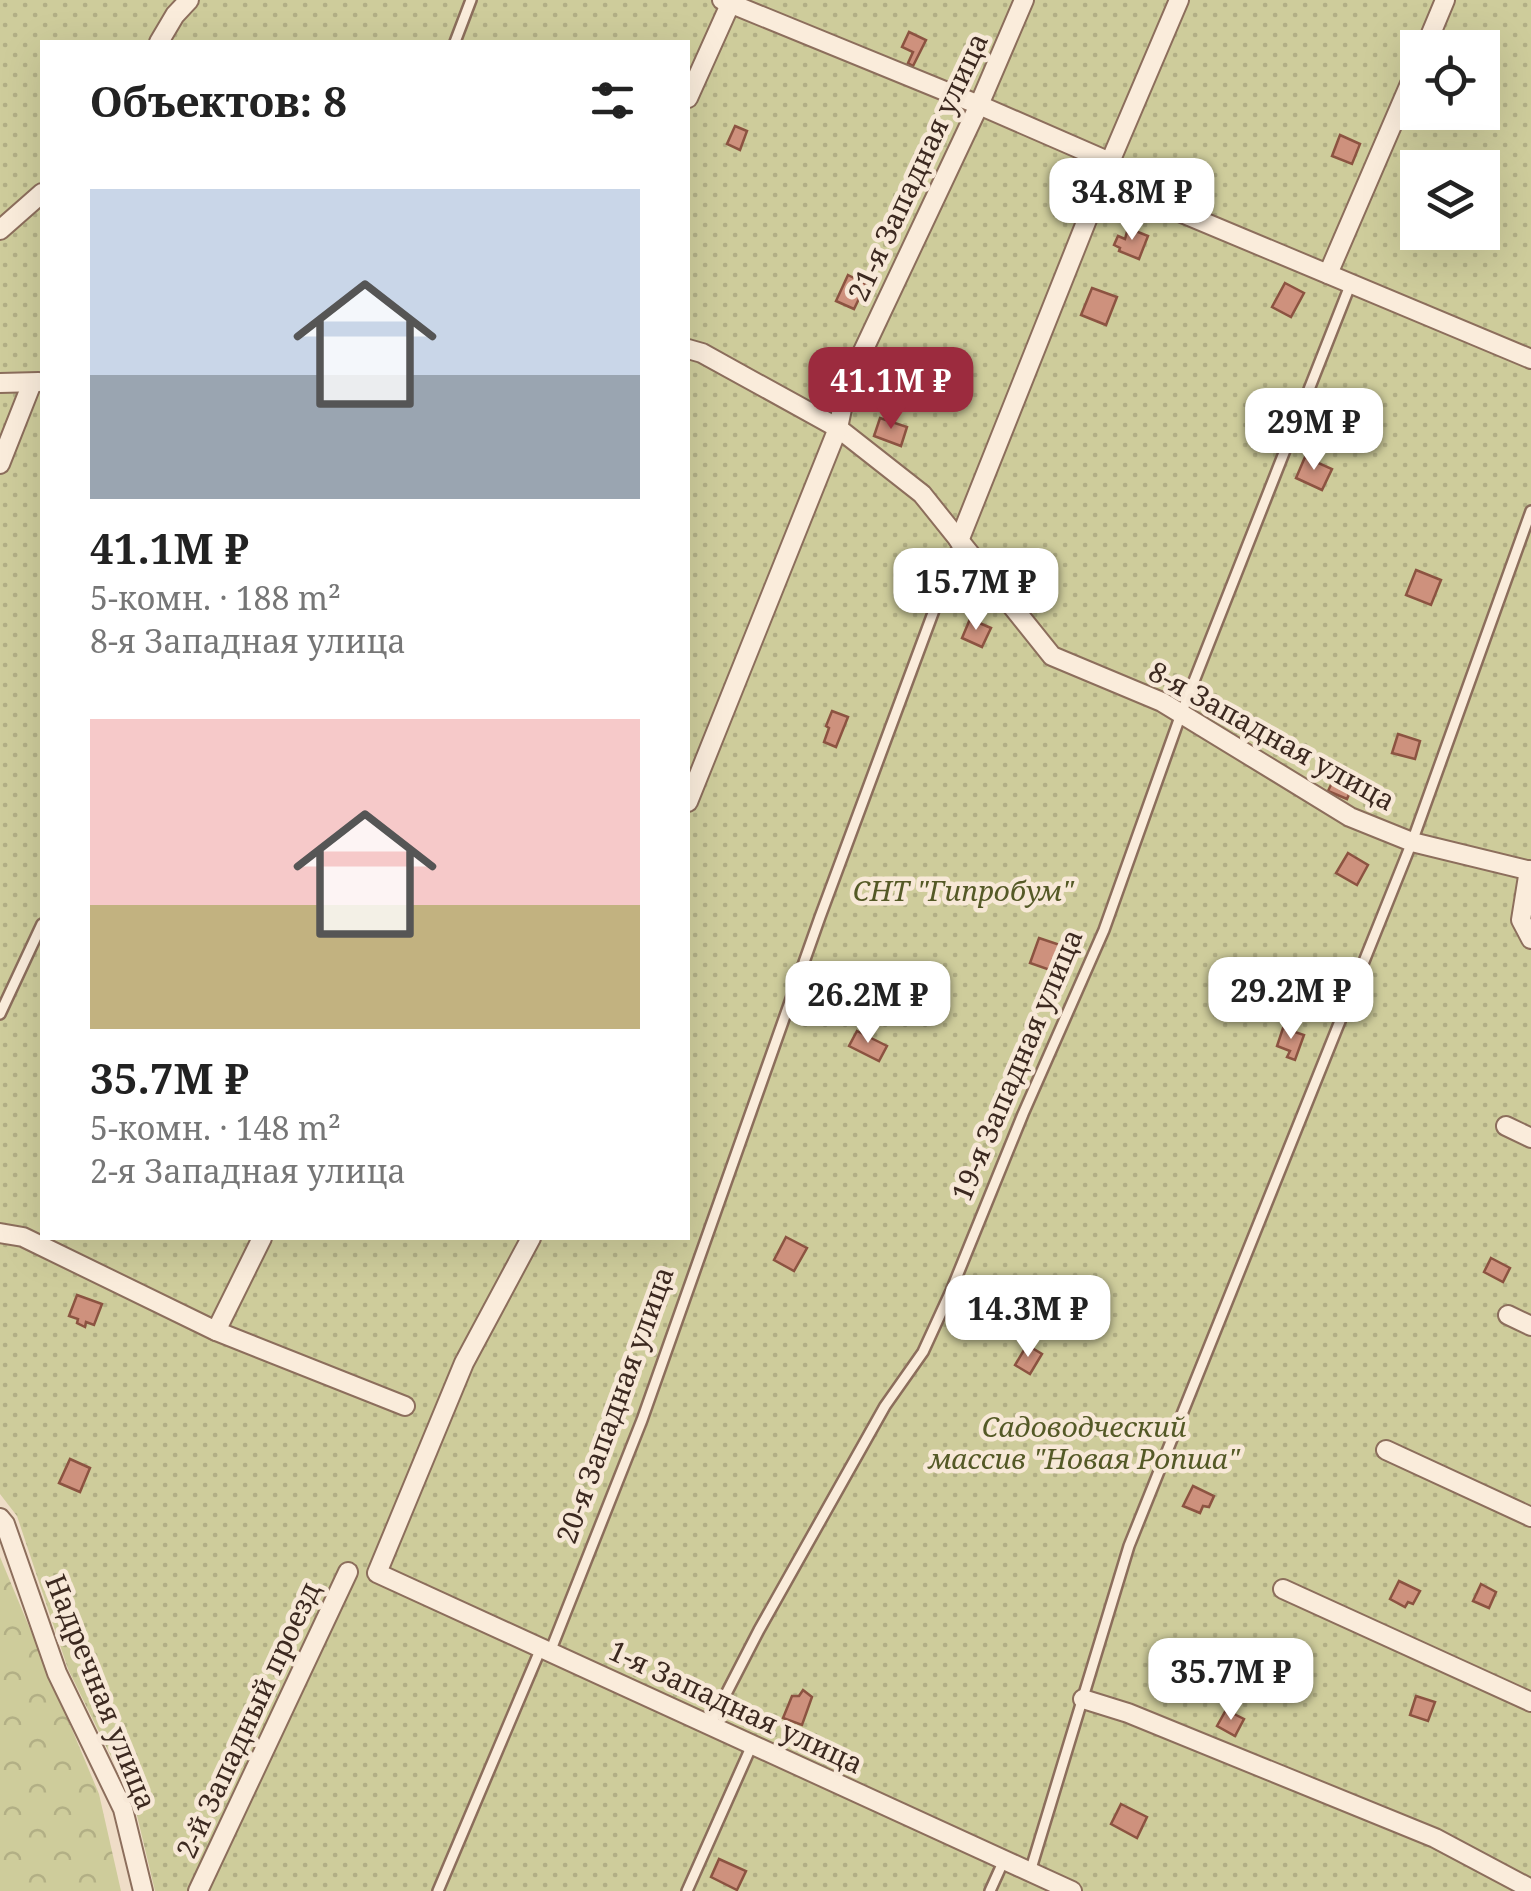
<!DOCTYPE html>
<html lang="ru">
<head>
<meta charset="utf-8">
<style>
	:root { --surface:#fff; --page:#f6f6f6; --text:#222; --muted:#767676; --accent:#9c2b3e }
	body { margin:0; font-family:"Noto Serif",serif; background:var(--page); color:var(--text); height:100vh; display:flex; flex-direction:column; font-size:38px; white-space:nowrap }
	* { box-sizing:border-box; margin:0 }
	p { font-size:32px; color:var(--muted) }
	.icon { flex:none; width:55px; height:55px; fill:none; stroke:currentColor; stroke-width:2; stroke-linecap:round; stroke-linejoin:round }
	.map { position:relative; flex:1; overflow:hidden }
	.drawer { position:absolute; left:40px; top:40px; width:650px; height:1200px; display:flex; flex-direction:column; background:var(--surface); border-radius:0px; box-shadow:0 10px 40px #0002 }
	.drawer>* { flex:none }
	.buttons { position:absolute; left:1400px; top:30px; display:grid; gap:20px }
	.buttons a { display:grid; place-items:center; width:100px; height:100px; border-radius:0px; background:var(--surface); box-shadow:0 10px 40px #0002; font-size:50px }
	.price { position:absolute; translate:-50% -85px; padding:0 22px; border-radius:20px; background:#fff; color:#222; font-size:32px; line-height:65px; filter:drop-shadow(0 2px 5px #0008) }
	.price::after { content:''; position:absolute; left:50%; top:60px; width:30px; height:22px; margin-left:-15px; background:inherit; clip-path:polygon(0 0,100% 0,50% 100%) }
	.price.active { background:var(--accent); color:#fff }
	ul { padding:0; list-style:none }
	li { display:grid; align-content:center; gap:20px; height:530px; padding:0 50px }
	li span { display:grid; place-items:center; height:310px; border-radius:0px; color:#555 }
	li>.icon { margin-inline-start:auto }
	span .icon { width:180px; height:180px; fill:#fffc; stroke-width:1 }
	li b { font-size:42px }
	h2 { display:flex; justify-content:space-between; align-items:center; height:120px; padding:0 50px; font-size:42px }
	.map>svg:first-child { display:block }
</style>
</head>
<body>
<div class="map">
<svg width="1531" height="1891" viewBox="0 0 1531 1891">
	<defs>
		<pattern id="grass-dots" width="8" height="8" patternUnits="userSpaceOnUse" patternTransform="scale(2.5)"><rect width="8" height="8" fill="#cecc9b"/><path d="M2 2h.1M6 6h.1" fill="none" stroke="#b2af85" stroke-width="1.8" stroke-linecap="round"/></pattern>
		<pattern id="forest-crowns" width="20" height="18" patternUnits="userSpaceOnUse" patternTransform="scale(2.5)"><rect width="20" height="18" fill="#cecc9b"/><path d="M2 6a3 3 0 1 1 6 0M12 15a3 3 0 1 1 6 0" fill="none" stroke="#b2af85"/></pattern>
	</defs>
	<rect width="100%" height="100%" fill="#efddc7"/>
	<path fill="url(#grass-dots)" fill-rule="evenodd" d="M0,0H1531V1891H155L134,1803L68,1669L17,1516L0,1494ZM42,42H688V1238H42ZM1418,48H1482V112H1418ZM1418,168H1482V232H1418Z"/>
	<polygon fill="url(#forest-crowns)" points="0,1557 99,1794 121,1891 0,1891"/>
	<g fill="#ce917d" stroke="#8c5341" stroke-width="2.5">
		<polygon points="909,32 926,40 913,66 908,63 913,52 902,47"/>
		<polygon points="735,126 747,131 740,150 727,144"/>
		<polygon points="1340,135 1360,144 1352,164 1332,156"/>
		<polygon points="1128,228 1148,236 1139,259 1119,251 1120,248 1114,245 1118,236 1125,239"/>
		<polygon points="848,275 866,284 854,309 836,301"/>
		<polygon points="1285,283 1304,293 1291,317 1272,307"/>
		<polygon points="1092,288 1117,297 1106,325 1081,315"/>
		<polygon points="880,418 907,427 901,446 874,436"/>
		<polygon points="1305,457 1332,469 1322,490 1296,478"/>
		<polygon points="1416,570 1441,580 1431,605 1406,595"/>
		<polygon points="970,619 991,628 982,647 962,638"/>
		<polygon points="832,711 848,717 836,747 824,742 829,728 826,726"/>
		<polygon points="1398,734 1420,741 1415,759 1392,753"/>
		<polygon points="1338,770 1356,778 1347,799 1328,791"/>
		<polygon points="1348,853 1368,865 1357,885 1336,873"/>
		<polygon points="1039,938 1060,945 1050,970 1030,963"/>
		<polygon points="1283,1028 1304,1035 1295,1060 1287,1057 1290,1051 1277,1046"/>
		<polygon points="857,1031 887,1046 879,1061 849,1046"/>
		<polygon points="786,1237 807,1248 794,1271 774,1260"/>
		<polygon points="1491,1258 1510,1268 1503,1282 1484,1272"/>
		<polygon points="77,1295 102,1304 94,1325 86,1322 85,1327 77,1323 78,1319 69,1316"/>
		<polygon points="1027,1345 1042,1354 1030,1374 1015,1365"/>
		<polygon points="70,1459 90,1468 80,1492 59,1483"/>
		<polygon points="1193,1486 1214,1496 1209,1507 1203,1506 1200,1513 1183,1506"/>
		<polygon points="1399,1581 1420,1591 1413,1604 1408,1602 1405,1607 1390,1599"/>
		<polygon points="1481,1584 1496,1592 1489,1608 1473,1601"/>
		<polygon points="803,1690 812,1697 802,1725 783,1718 792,1696 799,1696"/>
		<polygon points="1416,1696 1435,1702 1428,1721 1410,1715"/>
		<polygon points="1226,1710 1244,1719 1235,1736 1217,1726"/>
		<polygon points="1121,1804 1147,1817 1137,1838 1111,1824"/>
		<polygon points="719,1859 746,1871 737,1890 711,1877"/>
	</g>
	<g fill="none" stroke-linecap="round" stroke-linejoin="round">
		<g stroke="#8c6e5c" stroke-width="14">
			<g id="service">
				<polyline points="455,42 471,0"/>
				<polyline points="0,1014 42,924"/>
				<polyline points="550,1652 642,1420 820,917 959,543"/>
				<polyline points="710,1725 759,1630 885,1406 923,1352 951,1291 1023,1114 1104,930 1181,714 1351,283"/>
				<polyline points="1030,1872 1129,1546 1412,842 1531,511"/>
				<polyline points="438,1891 541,1648"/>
				<polyline points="687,1891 752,1745"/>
				<polyline points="990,1891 1004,1860"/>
			</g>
		</g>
		<g stroke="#8c6e5c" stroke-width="22">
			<g id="minor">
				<polyline points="722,0 979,105 1110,162"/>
				<polyline points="159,42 175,15 189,0"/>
				<polyline points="1425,48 1445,0"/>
				<polyline points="688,98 732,0"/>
				<polyline points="1103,180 1531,359"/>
				<polyline points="0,230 42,193"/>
				<polyline points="1328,274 1418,65"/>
				<polyline points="688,349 702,353 838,428 922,494 1052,656 1162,702 1350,817 1412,842 1531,871"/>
				<polyline points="0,383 39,382"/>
				<polyline points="0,464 32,383"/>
				<polyline points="959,541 1110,162 1179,0"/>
				<polyline points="688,802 838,428 847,385 979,105 1024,0"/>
				<polyline points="1529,870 1521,920 1531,939"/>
				<polyline points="1506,1126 1531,1138"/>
				<polyline points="0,1233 23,1237 216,1331 262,1238"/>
				<polyline points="531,1238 464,1363 377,1573 1072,1891"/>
				<polyline points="1508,1315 1531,1326"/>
				<polyline points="216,1331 405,1406"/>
				<polyline points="1386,1450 1531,1517"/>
				<polyline points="0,1518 5,1524 57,1673 123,1809 143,1891"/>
				<polyline points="1283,1589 1531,1702"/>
				<polyline points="1083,1699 1128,1713 1435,1838 1531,1889"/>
				<polyline points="198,1891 348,1572"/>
			</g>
		</g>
		<use href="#service" stroke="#faecdb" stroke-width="9"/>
		<use href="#minor" stroke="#faecdb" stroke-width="18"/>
	</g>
	<g text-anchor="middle" stroke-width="9" stroke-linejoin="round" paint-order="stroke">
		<g font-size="28" fill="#3c2920" stroke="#f7e8d7">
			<text transform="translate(918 167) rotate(-65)" y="10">21-я Западная улица</text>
			<text transform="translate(1272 736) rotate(29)" y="10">8-я Западная улица</text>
			<text transform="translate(1017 1065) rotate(-67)" y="10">19-я Западная улица</text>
			<text transform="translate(615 1405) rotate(-70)" y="10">20-я Западная улица</text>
			<text transform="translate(101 1692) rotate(68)" y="10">Надречная улица</text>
			<text transform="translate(736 1707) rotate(25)" y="10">1-я Западная улица</text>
			<text transform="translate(248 1720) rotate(-65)" y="10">2-й Западный проезд</text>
		</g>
		<g font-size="28" font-style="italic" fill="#545926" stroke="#f7e8d7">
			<text x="963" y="901">СНТ "Гипробум"</text>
			<text x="1084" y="1437">Садоводческий<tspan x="1084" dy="32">массив "Новая Ропша"</tspan></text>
		</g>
	</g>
</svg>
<div class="buttons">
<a><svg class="icon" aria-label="locate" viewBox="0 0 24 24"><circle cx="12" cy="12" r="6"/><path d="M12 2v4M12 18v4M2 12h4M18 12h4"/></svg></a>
<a><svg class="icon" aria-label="layers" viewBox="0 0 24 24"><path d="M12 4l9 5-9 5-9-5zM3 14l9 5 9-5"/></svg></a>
</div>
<b class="price" style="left:1132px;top:243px">34.8M ₽</b>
<b class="price active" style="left:891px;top:432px">41.1M ₽</b>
<b class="price" style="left:1314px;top:473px">29M ₽</b>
<b class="price" style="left:976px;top:633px">15.7M ₽</b>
<b class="price" style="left:1291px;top:1042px">29.2M ₽</b>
<b class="price" style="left:868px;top:1046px">26.2M ₽</b>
<b class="price" style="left:1028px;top:1360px">14.3M ₽</b>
<b class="price" style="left:1231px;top:1723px">35.7M ₽</b>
<section class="drawer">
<h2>Объектов: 8<svg class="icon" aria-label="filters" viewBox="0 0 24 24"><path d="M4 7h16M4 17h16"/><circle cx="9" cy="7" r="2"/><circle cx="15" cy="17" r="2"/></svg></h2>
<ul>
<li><span style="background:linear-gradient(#c9d6e8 60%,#9aa5b1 0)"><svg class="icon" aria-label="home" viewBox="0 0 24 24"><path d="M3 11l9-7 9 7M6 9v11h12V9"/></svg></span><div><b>41.1M ₽</b><p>5-комн. · 188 m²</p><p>8-я Западная улица</p></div></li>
<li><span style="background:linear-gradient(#f6c9c9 60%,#c2b280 0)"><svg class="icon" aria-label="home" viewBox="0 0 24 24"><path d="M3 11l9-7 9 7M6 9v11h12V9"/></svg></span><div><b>35.7M ₽</b><p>5-комн. · 148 m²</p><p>2-я Западная улица</p></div></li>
</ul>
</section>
</div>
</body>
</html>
